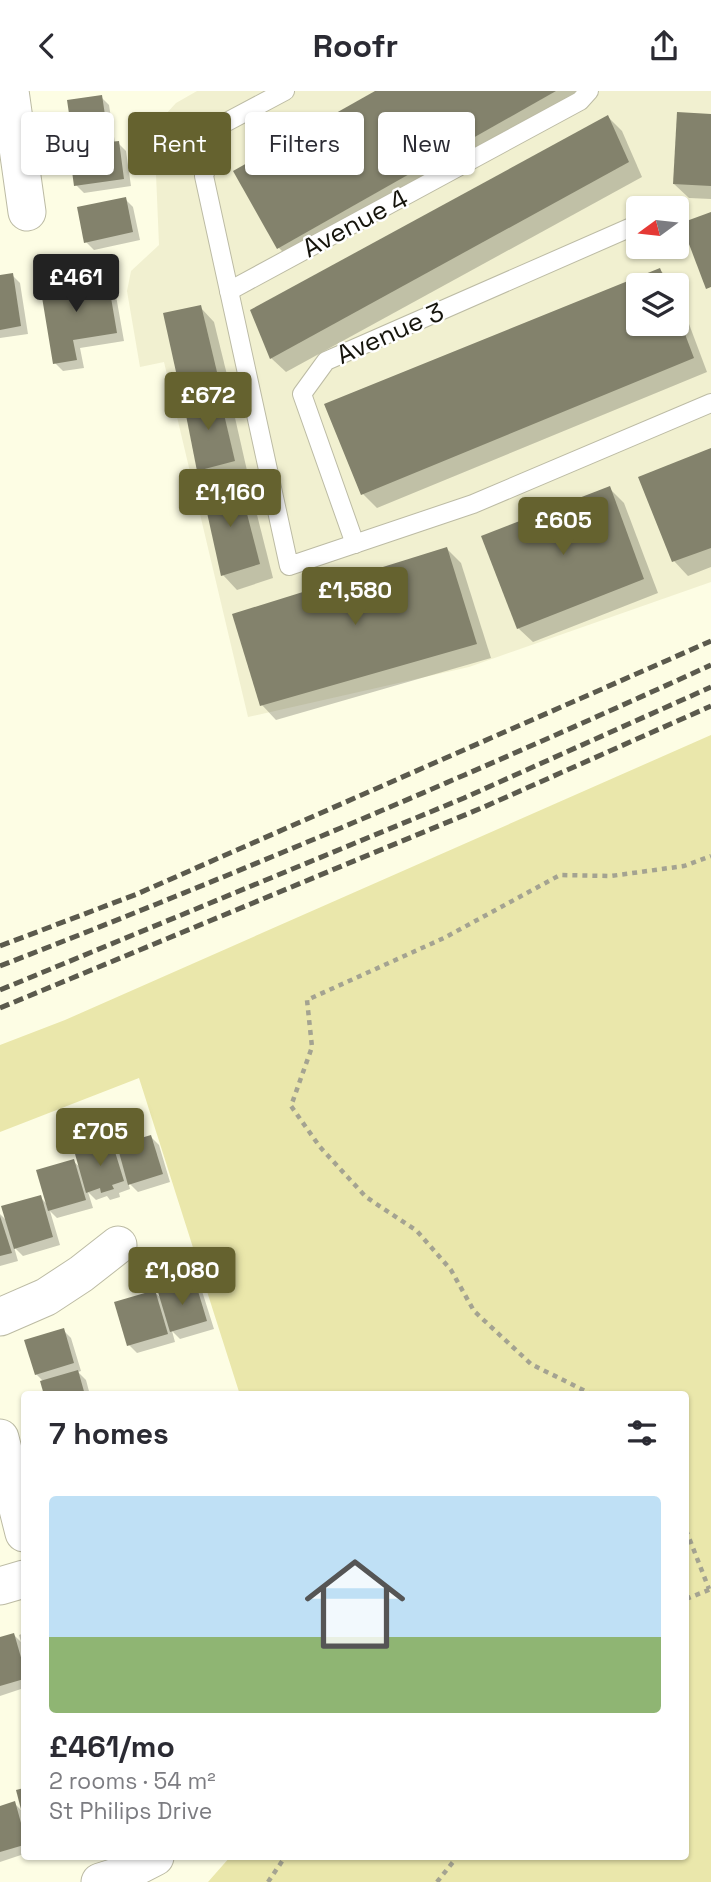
<!DOCTYPE html>
<html lang="en">
<head>
<meta charset="utf-8">
<style>
	:root { --surface:#fff; --page:#f2f2f3; --text:#2b2b33; --muted:#7c7c81; --line:#e1e1e2; --accent:#65622f }
	body { margin:0; font-family:"Space Grotesk",sans-serif; background:var(--page); color:var(--text); height:100vh; display:flex; flex-direction:column; font-size:26px; white-space:nowrap }
	* { box-sizing:border-box; margin:0 }
	p { font-size:23px; color:var(--muted) }
	.icon { flex:none; width:38px; height:38px; fill:none; stroke:currentColor; stroke-width:2; stroke-linecap:round; stroke-linejoin:round }
	.map { position:relative; flex:1; overflow:hidden }
	.drawer { position:absolute; left:21px; top:1300px; width:668px; height:469px; display:flex; flex-direction:column; background:var(--surface); border-radius:7px; box-shadow:0 2px 5px #0004 }
	.drawer>* { flex:none }
	.guide { position:absolute; left:21px; top:21px; width:670px; height:63px; display:flex; gap:14px }
	.needle { width:46px; rotate:255deg }
	.controls { position:absolute; left:626px; top:105px; display:grid; gap:14px }
	.controls a { display:grid; place-items:center; width:63px; height:63px; border-radius:7px; background:var(--surface); box-shadow:0 2px 5px #0004; font-size:35px }
	.price { position:absolute; translate:-50% -60px; padding:0 16px; border-radius:7px; background:var(--accent); color:#fff; font-size:23px; line-height:46px; filter:drop-shadow(0 2px 4px #0008) }
	.price::after { content:''; position:absolute; left:50%; top:42px; width:21px; height:16px; margin-left:-10px; background:inherit; clip-path:polygon(0 0,100% 0,50% 100%) }
	.price.active { background:#222; color:#fff }
	ul { padding:0; list-style:none }
	li { display:grid; align-content:center; gap:14px; height:371px; padding:0 28px }
	li+li { border-top:2px solid var(--line) }
	li span { display:grid; place-items:center; height:217px; border-radius:7px; color:#555 }
	li>.icon { margin-inline-start:auto }
	span .icon { width:126px; height:126px; fill:#fffc; stroke-width:1 }
	li b { font-size:30px }
	h2 { display:flex; justify-content:space-between; align-items:center; height:84px; padding:0 28px; font-size:30px }
	.pill { padding:0 24px; border-radius:7px; background:var(--surface); box-shadow:0 2px 5px #0004; font-size:24px; line-height:63px }
	.pill.active { background:var(--accent); color:#fff }
	header { display:flex; justify-content:space-between; align-items:center; height:91px; padding:0 28px; background:var(--surface); font-size:32px; font-weight:700 }
	.map>svg:first-child { display:block }
</style>
</head>
<body>
<header><svg class="icon" aria-label="back" viewBox="0 0 24 24"><path d="M15 5l-7 7 7 7"/></svg>Roofr<svg class="icon" aria-label="share" viewBox="0 0 24 24"><path d="M12 15V3M7 8l5-5 5 5M5 13v7h14v-7"/></svg></header>
<div class="map">
<svg width="711" height="1791" viewBox="0 0 711 1791">
	<rect width="100%" height="100%" fill="#fdfde4"/>
	<path fill="#f1f0d0" fill-rule="evenodd" d="M197,0H711V491L469,576L248,626L164,271L140,276L127,200L131,180L159,154L154,36L176,12ZM639,117H677V156H639ZM639,194H677V233H639Z"/>
	<polygon fill="#eae7ab" points="711,644 711,1791 208,1791 230,1766 686,1766 686,1304 240,1304 139,987 0,1041 0,954 65,929"/>
	<g fill="#0003">
		<polygon points="378,0 595,0 293,171 279,157 236,81"/>
		<polygon points="101,6 109,14 115,52 118,52 126,60 131,95 84,102 76,94 76,58"/>
		<polygon points="711,25 711,108 689,107 674,93"/>
		<polygon points="608,26 622,40 642,86 286,281 271,267 252,219"/>
		<polygon points="125,108 133,116 140,149 94,159 86,151"/>
		<polygon points="660,179 675,194 639,194 639,233 677,233 677,201 707,281 377,417 363,403 326,314"/>
		<polygon points="12,184 20,192 28,243 0,247 0,186"/>
		<polygon points="88,187 95,194 107,191 115,199 124,250 80,257 84,277 63,280 55,272"/>
		<polygon points="200,216 214,231 230,296 194,304 179,289"/>
		<polygon points="218,304 233,318 248,384 213,393 199,379"/>
		<polygon points="711,359 711,476 688,485 674,470 640,387"/>
		<polygon points="239,394 253,408 273,487 237,499 223,484"/>
		<polygon points="609,397 624,412 658,502 533,551 518,537"/>
		<polygon points="447,458 461,472 491,567 276,629 262,614"/>
		<polygon points="151,1046 159,1054 170,1091 138,1101 128,1091 130,1098 119,1102 120,1106 110,1109 107,1105 96,1109 88,1101 93,1117 57,1127 50,1120 60,1154 23,1165 14,1156 18,1170 0,1175 0,1123 8,1131 40,1106 47,1113 73,1070 81,1077 111,1053 121,1064"/>
		<polygon points="194,1192 202,1200 214,1238 180,1248 172,1240 175,1251 137,1262 129,1254 116,1212 154,1201 162,1208"/>
		<polygon points="63,1239 71,1247 81,1280 78,1281 86,1289 90,1304 45,1304 44,1291 36,1283"/>
		<polygon points="24,1542 24,1597 0,1605 0,1548 14,1544 21,1551 19,1544"/>
		<polygon points="24,1699 24,1763 0,1771 0,1717 14,1712 23,1721 18,1701"/>
	</g>
	<g fill="#83826c">
		<polygon points="375,0 556,0 277,158 233,80"/>
		<polygon points="102,4 109,51 119,50 124,88 74,95 69,58 74,57 67,9"/>
		<polygon points="677,21 711,23 711,95 673,93"/>
		<polygon points="608,24 629,71 270,268 250,219"/>
		<polygon points="126,106 133,141 84,152 77,116"/>
		<polygon points="711,121 711,196 706,198 681,132"/>
		<polygon points="660,177 667,194 639,194 639,233 677,233 677,222 694,267 361,404 324,313"/>
		<polygon points="13,182 21,235 0,239 0,184"/>
		<polygon points="89,185 90,193 108,189 117,242 73,249 77,269 53,273 40,194"/>
		<polygon points="201,214 217,281 178,290 163,222"/>
		<polygon points="219,302 235,370 197,380 183,309"/>
		<polygon points="711,357 711,457 672,471 638,386"/>
		<polygon points="239,392 260,473 221,485 202,399"/>
		<polygon points="610,395 644,488 517,538 481,445"/>
		<polygon points="447,456 477,553 260,615 232,523"/>
		<polygon points="151,1044 163,1083 128,1094 117,1054"/>
		<polygon points="112,1051 124,1090 112,1094 114,1098 101,1102 100,1097 86,1102 75,1063"/>
		<polygon points="74,1068 86,1109 48,1120 36,1079"/>
		<polygon points="41,1104 53,1146 14,1158 1,1115"/>
		<polygon points="0,1125 12,1162 0,1165"/>
		<polygon points="195,1190 207,1230 170,1241 158,1201"/>
		<polygon points="155,1199 168,1243 127,1255 114,1211"/>
		<polygon points="64,1237 74,1272 35,1284 24,1249"/>
		<polygon points="78,1279 85,1304 44,1304 40,1290"/>
		<polygon points="14,1542 24,1577 24,1588 0,1595 0,1546"/>
		<polygon points="24,1697 24,1730 16,1699"/>
		<polygon points="15,1710 24,1743 24,1754 0,1761 0,1715"/>
	</g>
	<g fill="none" stroke-linecap="round" stroke-linejoin="round">
		<g stroke="#bcbba4" stroke-width="20">
			<g id="service">
				<polyline points="285,0 221,34 204,85 289,475 473,413 711,312"/>
				<polyline points="229,200 580,10 589,0"/>
				<polyline points="355,453 302,303 326,270 636,134"/>
			</g>
		</g>
		<g stroke="#bcbba4" stroke-width="39">
			<g id="minor">
				<polyline points="10,0 27,121"/>
				<polyline points="0,1226 46,1206 81,1183 118,1154"/>
				<polyline points="0,1347 24,1442"/>
				<polyline points="0,1495 24,1488"/>
				<polyline points="100,1791 116,1786 155,1766"/>
			</g>
		</g>
		<g stroke="#a4a391" stroke-width="4.5" stroke-dasharray="5 5" stroke-linecap="butt">
			<polyline points="593,1304 531,1273 474,1220 451,1179 417,1140 366,1106 320,1056 291,1015 312,956 307,909 444,847 560,784 611,785 684,775 711,765"/>
			<polyline points="686,1439 709,1498"/>
			<polyline points="686,1508 711,1498"/>
			<polyline points="268,1791 285,1766"/>
			<polyline points="437,1791 457,1766"/>
		</g>
		<use href="#service" stroke="#fff" stroke-width="18"/>
		<use href="#minor" stroke="#fff" stroke-width="37"/>
		<g stroke="#5b5a4d" stroke-width="5" stroke-dasharray="10 5" stroke-linecap="butt">
			<polyline points="0,855 137,803 711,550"/>
			<path d="M0,875C240,782 477,681 711,574"/>
			<polyline points="0,899 464,707 711,596"/>
			<polyline points="0,917 484,716 711,615"/>
		</g>
	</g>
	<g text-anchor="middle" stroke-width="5" stroke-linejoin="round" paint-order="stroke">
		<g font-size="26" fill="#15140c" stroke="#fff">
			<text transform="translate(355 132) rotate(-28)" y="9">Avenue 4</text>
			<text transform="translate(390 242) rotate(-24)" y="9">Avenue 3</text>
		</g>
	</g>
</svg>
<div class="controls">
<a><svg class="needle" viewBox="-14 -14 28 28"><path d="M0-13l5 13h-10z" fill="#e53935"/><path d="M0 13l5-13h-10z" fill="#7c7c81"/></svg></a>
<a><svg class="icon" aria-label="layers" viewBox="0 0 24 24"><path d="M12 4l9 5-9 5-9-5zM3 14l9 5 9-5"/></svg></a>
</div>
<b class="price active" style="left:76px;top:223px">£461</b>
<b class="price" style="left:208px;top:341px">£672</b>
<b class="price" style="left:230px;top:438px">£1,160</b>
<b class="price" style="left:563px;top:466px">£605</b>
<b class="price" style="left:355px;top:536px">£1,580</b>
<b class="price" style="left:100px;top:1077px">£705</b>
<b class="price" style="left:182px;top:1216px">£1,080</b>
<div class="guide">
<a class="pill">Buy</a>
<a class="pill active">Rent</a>
<a class="pill">Filters</a>
<a class="pill">New</a>
</div>
<section class="drawer">
<h2>7 homes<svg class="icon" aria-label="filters" viewBox="0 0 24 24"><path d="M4 7h16M4 17h16"/><circle cx="9" cy="7" r="2"/><circle cx="15" cy="17" r="2"/></svg></h2>
<ul>
<li><span style="background:linear-gradient(#bfe0f5 65%,#8fb573 0)"><svg class="icon" aria-label="home" viewBox="0 0 24 24"><path d="M3 11l9-7 9 7M6 9v11h12V9"/></svg></span><div><b>£461/mo</b><p>2 rooms · 54 m²</p><p>St Philips Drive</p></div></li>
</ul>
</section>
</div>
</body>
</html>
